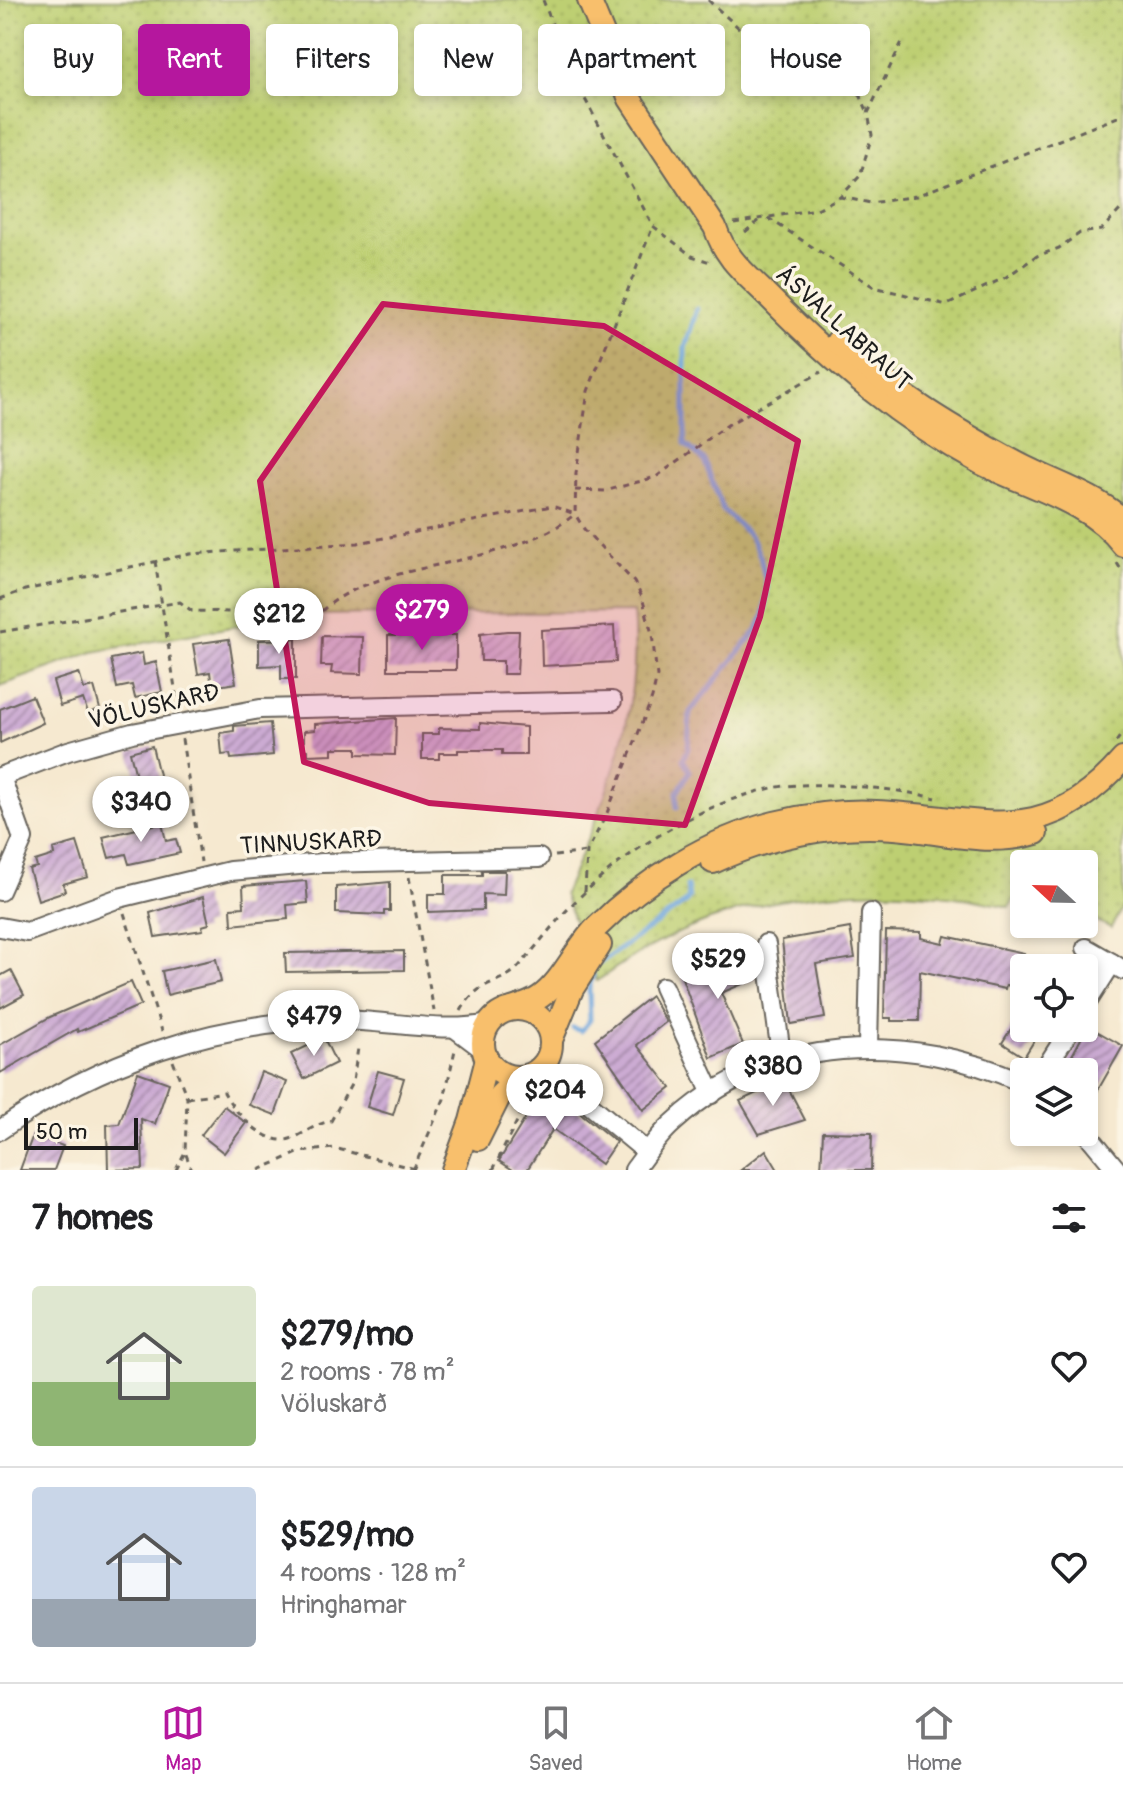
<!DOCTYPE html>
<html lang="en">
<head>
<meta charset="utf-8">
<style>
	:root { --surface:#fff; --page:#f6f6f6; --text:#202124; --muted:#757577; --line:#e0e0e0; --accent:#b5179e }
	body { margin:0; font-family:Pangolin,sans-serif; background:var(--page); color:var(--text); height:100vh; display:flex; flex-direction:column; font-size:30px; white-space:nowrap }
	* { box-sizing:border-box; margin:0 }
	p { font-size:26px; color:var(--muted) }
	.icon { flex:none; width:44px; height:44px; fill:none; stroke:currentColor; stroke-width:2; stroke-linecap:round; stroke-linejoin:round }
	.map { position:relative; height:1170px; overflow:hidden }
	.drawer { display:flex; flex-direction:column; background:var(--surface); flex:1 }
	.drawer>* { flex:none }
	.hud { position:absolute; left:24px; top:24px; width:1076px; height:72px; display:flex; gap:16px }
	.needle { width:52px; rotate:292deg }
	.controls { position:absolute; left:1010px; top:850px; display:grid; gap:16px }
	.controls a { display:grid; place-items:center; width:88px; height:88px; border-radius:8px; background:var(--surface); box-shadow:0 4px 12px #0003; font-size:40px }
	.scale { position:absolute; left:24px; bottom:20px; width:114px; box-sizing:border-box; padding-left:8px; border:4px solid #1c1c1c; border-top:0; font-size:22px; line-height:28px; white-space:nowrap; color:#1c1c1c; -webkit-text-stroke:6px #fcf5e5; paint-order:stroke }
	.price { position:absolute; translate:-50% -68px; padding:0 18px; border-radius:28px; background:#fff; color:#222; font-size:26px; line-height:52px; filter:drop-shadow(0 2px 4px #0008) }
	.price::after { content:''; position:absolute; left:50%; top:48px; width:24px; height:18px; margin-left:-12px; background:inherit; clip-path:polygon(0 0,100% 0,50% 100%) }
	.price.on { background:var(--accent); color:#fff }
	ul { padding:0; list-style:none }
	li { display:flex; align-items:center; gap:24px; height:200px; padding:0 32px }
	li+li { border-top:2px solid var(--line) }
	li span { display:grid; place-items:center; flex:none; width:224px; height:160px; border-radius:8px; color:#555 }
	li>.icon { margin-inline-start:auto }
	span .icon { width:96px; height:96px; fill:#fffc; stroke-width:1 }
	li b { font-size:34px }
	h2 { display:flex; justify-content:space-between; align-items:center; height:96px; padding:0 32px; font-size:34px }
	.pill { padding:0 28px; border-radius:8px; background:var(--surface); box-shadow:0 4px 12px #0003; font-size:28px; line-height:72px }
	.pill.on { background:var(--accent); color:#fff }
	.tab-bar { display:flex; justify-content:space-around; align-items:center; height:112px; border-top:2px solid var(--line); background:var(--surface); font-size:22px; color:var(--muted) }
	.tab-bar a { display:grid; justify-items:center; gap:4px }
	.tab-bar .on { color:var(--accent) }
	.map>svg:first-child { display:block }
</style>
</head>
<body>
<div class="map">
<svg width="1123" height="1170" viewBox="0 0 1123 1170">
	<defs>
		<pattern id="grass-dots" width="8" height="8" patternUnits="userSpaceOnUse" patternTransform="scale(2)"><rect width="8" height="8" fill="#bdcf72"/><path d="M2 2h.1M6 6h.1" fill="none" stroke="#a2b162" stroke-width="1.8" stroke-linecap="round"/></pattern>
		<pattern id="building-hatch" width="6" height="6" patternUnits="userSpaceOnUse" patternTransform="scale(2)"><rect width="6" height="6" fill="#ccabd3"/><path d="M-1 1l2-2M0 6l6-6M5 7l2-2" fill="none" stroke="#a58aaa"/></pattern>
	</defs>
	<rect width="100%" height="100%" fill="#fcf5e5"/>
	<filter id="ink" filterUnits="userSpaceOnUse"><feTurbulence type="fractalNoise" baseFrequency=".0125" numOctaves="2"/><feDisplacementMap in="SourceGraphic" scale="16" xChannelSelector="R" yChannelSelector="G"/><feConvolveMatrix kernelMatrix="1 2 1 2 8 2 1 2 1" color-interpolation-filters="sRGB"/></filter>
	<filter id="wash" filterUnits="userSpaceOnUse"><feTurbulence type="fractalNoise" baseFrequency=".006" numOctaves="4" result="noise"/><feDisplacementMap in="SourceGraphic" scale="32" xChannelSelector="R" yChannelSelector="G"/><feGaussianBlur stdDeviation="1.8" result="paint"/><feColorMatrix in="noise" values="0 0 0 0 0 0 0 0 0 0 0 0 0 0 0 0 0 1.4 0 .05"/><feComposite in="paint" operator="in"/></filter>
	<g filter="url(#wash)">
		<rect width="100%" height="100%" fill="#f6e9d0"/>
		<path fill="url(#grass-dots)" stroke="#6c7647" stroke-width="2" d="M0,0H1123V905L1111,928L1084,915V864H1024V895L1016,897L1009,907C866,874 716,892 597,981L564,894C605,799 643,718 633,612L297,615L93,652L0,686Z"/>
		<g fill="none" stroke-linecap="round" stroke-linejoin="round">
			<g stroke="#6ea6dd" stroke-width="5">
				<polyline points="677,807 677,793 690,771 683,759 688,749 690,712 757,630 764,616 767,588 760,556 750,536 723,510 704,460 685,444 685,348 697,309"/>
				<polyline points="600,963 685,903 689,898 687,886"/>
				<polyline points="573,1028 581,1031 590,1020 589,988 593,975"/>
			</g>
		</g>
		<g id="blocks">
			<g fill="url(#building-hatch)">
				<polygon points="614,626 616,662 542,666 541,630"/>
				<polygon points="507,631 519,631 517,674 503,674 503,661 481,661 480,634"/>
				<rect x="388" y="635" width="68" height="35"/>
				<polygon points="322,636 363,637 362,674 331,673 332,666 321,666"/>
				<polygon points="229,639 236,683 212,687 210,672 198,674 193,644"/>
				<polygon points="296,639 296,679 281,679 281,665 259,666 259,640"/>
				<polygon points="142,653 144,665 156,662 162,692 135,698 132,685 117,688 111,659"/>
				<polygon points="79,673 84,689 94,687 100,709 88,713 83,699 60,706 53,681"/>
				<polygon points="32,696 43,723 0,743 0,709"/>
				<polygon points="396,718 395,755 357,754 357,748 332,748 332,754 308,755 308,750 304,750 304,731 315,730 315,724"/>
				<polygon points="270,723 273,755 231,759 230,754 222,755 220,733 234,731 234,726"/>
				<polygon points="480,723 526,727 526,755 502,755 502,750 458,750 458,753 439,753 439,759 422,759 422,734 439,734 439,728 480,729"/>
				<polygon points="152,746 160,779 138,784 130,752"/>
				<polygon points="162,823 166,841 176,839 180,853 129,864 126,854 109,858 103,837"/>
				<polygon points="77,842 88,877 63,884 65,891 38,900 29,869 37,867 35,861 54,855 53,849"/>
				<polygon points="482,871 505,871 504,895 483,894 483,910 428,912 428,894 445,894 445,875 482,875"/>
				<polygon points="306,881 308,903 287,905 288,919 232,925 231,908 244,907 243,886"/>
				<polygon points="390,882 390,911 384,911 384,915 336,913 336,887"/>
				<polygon points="203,897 209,924 202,926 203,930 155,937 150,913"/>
				<polygon points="850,928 855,958 816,964 825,1018 791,1024 782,940"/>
				<polygon points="886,931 921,932 921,938 943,943 945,936 1024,953 1023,957 1049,968 1024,968 1024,989 1006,985 1005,989 920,971 919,1021 891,1021 891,1018 884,1018"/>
				<polygon points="404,951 404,970 286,972 285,953"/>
				<polygon points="745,951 757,978 721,993 743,1044 711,1058 682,978"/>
				<polygon points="216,959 221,982 167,995 162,971"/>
				<polygon points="11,970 24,995 0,1008 0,976"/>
				<polygon points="131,982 141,1005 78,1032 77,1029 0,1073 0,1045 50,1017"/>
				<polygon points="651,996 666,1022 637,1045 671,1088 643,1110 595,1040"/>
				<polygon points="1024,1008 1024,1028 1042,1028 1024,1057 1002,1043"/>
				<polygon points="1088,1026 1123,1046 1094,1097 1084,1092 1084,1072 1063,1072"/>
				<polygon points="324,1038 336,1063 304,1079 291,1054"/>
				<polygon points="378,1071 404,1078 393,1115 367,1107"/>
				<polygon points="138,1072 169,1083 155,1124 141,1119 143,1169 108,1170 107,1125 119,1124"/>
				<polygon points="261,1072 287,1082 275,1115 249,1105"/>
				<polygon points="784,1080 805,1120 759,1134 740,1101"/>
				<polygon points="546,1085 616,1142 601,1164 553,1129 527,1170 513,1170 499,1161"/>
				<polygon points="224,1106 246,1123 224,1153 201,1135"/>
				<polygon points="823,1132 872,1133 871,1170 821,1170"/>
				<polygon points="33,1135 63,1146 54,1170 20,1170"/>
				<polygon points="766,1150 778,1170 741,1170"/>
			</g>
		</g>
	</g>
	<g filter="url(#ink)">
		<use href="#blocks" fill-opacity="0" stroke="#68645b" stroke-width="2"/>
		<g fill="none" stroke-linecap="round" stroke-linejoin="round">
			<g stroke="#68645b" stroke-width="22">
				<g id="minor">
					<polyline points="0,777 68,751 132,733 260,709 612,701"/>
					<polyline points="0,891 23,839 1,777"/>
					<polyline points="0,927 27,932 119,898 230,871 322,863 539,858"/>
					<polyline points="766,944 782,1061"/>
					<polyline points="1086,948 1112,963"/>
					<polyline points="663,987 712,1094"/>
					<polyline points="1084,1007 1112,963 1123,970"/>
					<polyline points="456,1029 484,1050"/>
					<polyline points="868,1047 871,913"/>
					<polyline points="543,1066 647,1152"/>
					<polyline points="1043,1072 1071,1028"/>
					<path d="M0,1130C100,1061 216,1021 337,1020C388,1020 440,1034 489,1024"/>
					<polyline points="1084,1130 1117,1170"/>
					<path d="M634,1170C646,1154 658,1136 673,1123C770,1033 909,1032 1024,1083"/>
				</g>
			</g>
			<g stroke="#68645b" stroke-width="26">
				<g id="major">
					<path d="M589,0L630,99L715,227C726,260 746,274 770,298C833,362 901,420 981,463C1028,487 1090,501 1123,545"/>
					<path d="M837,342C892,392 955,430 1020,465C1055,483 1093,494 1123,520"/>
					<path d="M713,862C769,836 834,823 895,828C944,832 987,847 1036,833"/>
					<circle cx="517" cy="1043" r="34"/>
					<path d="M512,1009C521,1006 532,1003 540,997C563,981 576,947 597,927C644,880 709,839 774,823C807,815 842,810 876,812C980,816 1042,853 1123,759"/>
					<polyline points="551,1040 572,989 600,945"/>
					<polyline points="478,1139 500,1095 518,1078"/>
					<polyline points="453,1170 471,1121 487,1059"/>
				</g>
			</g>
			<g stroke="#68645b" stroke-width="3" stroke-dasharray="6 6" stroke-linecap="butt">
				<polyline points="543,0 570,71 653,226 692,256 710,262"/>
				<path d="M708,0L751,39C828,39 837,39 868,113"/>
				<polyline points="840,197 871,203 916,196 1123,115"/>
				<polyline points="768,218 874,287 947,305 1006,277 1037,256 1059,248 1080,233 1101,230 1123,207"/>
				<polyline points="734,223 817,209 840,197 860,176 872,135 868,113 902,42"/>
				<polyline points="745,232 760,220"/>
				<polyline points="575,490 605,491 656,477 729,424 821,372"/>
				<polyline points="155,561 178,707"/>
				<polyline points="1117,563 1123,573"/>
				<polyline points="0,599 25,590 190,554 358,543 552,506 575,514"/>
				<path d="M0,632L180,602L192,611L272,613L308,626C360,554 501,575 575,514"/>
				<polyline points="182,739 201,862"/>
				<polyline points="1116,742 1123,732"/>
				<polyline points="555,856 587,852"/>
				<polyline points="409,877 434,1011"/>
				<polyline points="585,892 587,852 607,813 652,698 657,676 652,634 642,597 634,582 584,529 575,514 576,473 588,391 653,226"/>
				<polyline points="124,913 162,1031"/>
				<path d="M461,1011C480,976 502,987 521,964C538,945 552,925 569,908C621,853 698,804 772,788C814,780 894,788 936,798"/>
				<polyline points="173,1061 187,1098 185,1152 192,1170"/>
				<path d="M187,1098L224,1092C233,1111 266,1147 290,1139C305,1134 314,1124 331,1121L353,1081L358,1048"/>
				<polyline points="176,1170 185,1152"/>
				<polyline points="259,1170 300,1152 334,1148 419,1170"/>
				<polyline points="413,1170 444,1099 455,1050"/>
				<polyline points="493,1170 523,1109 541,1085"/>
			</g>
			<use href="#minor" stroke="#fff" stroke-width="18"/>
			<use href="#major" stroke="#f8bf6c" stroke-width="22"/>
		</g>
	</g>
	<path fill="#c2185b" fill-opacity="0.2" stroke="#c2185b" stroke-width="6" stroke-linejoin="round" d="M383,304L604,326L798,441L760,617L685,825L429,803L304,762L260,481Z"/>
	<g text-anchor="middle" stroke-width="7" stroke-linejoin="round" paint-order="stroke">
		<g font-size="24" fill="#1c1c1c" stroke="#fcf5e5">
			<text transform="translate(844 328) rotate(42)" y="8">ÁSVALLABRAUT</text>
			<text transform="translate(154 706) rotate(-13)" y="8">VÖLUSKARÐ</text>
			<text transform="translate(311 842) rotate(-3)" y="8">TINNUSKARÐ</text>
		</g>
	</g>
</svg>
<div class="controls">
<a><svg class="needle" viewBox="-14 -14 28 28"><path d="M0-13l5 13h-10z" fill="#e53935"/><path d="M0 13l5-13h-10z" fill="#757577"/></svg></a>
<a><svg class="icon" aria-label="locate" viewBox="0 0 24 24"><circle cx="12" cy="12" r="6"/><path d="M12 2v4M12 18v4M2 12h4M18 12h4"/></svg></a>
<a><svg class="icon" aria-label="layers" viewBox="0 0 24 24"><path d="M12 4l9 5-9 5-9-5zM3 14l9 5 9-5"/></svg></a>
</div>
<div class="scale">50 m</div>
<b class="price on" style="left:422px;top:652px">$279</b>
<b class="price" style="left:279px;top:656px">$212</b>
<b class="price" style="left:141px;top:844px">$340</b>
<b class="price" style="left:718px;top:1001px">$529</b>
<b class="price" style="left:314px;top:1058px">$479</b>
<b class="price" style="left:773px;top:1108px">$380</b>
<b class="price" style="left:555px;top:1132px">$204</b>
<div class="hud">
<a class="pill">Buy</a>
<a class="pill on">Rent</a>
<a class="pill">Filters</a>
<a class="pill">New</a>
<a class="pill">Apartment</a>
<a class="pill">House</a>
</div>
</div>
<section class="drawer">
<h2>7 homes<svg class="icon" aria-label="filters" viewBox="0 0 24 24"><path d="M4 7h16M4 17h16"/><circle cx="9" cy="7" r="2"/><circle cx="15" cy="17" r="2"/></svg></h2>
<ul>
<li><span style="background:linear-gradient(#dfe7d0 60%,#8fb573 0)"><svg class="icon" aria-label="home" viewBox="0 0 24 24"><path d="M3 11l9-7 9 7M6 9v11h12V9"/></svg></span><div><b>$279/mo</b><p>2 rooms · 78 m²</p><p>Völuskarð</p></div><svg class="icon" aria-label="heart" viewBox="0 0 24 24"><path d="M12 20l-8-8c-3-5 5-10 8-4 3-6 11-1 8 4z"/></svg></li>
<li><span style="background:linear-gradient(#c9d6e8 70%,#9aa5b1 0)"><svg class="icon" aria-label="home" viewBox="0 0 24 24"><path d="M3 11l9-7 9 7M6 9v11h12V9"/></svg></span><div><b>$529/mo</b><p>4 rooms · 128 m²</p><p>Hringhamar</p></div><svg class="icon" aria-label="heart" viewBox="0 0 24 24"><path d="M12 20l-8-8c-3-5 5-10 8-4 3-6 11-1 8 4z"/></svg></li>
</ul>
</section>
<nav class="tab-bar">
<a class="on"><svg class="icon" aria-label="map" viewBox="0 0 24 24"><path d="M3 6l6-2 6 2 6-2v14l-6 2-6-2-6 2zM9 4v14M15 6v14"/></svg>Map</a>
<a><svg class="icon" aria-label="saved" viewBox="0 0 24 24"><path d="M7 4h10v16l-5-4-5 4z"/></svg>Saved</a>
<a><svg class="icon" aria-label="home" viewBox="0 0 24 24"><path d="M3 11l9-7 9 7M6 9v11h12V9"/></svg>Home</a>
</nav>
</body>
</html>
